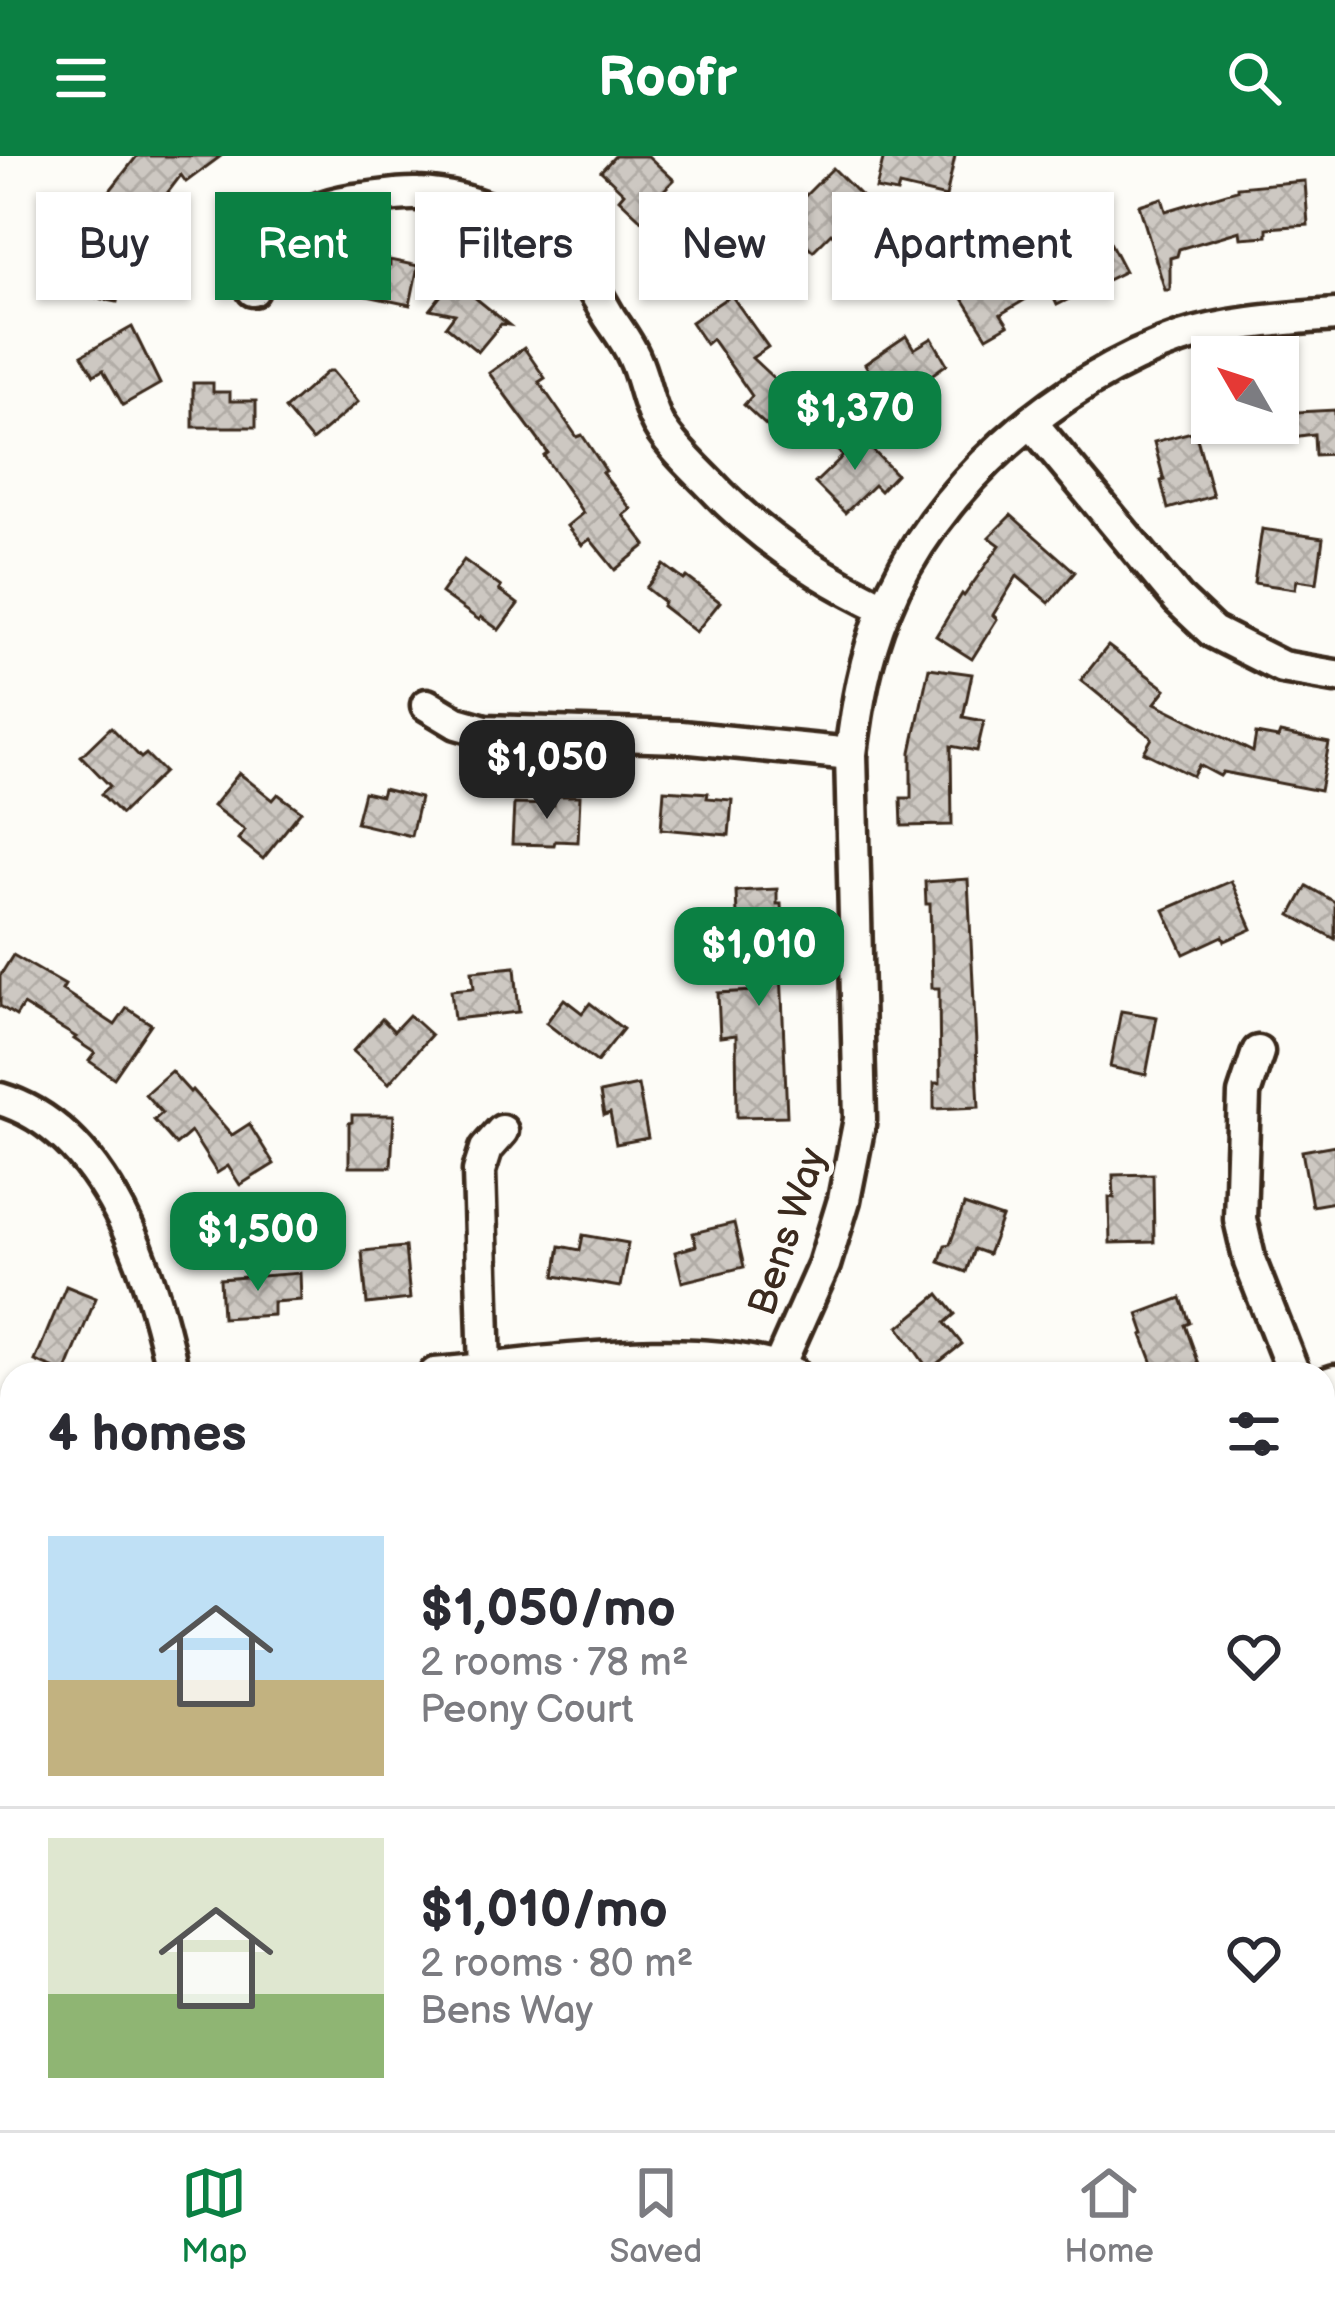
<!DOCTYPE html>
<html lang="en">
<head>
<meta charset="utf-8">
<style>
	:root { --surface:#fff; --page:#f7f7f7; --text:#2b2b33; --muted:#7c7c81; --line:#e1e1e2; --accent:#0b8043 }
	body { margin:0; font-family:"Balsamiq Sans",sans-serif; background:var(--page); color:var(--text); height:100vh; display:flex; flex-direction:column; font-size:45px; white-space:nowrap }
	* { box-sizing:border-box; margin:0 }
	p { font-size:39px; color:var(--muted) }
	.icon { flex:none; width:66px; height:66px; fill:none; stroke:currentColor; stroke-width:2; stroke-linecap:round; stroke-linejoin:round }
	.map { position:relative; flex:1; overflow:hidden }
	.panel { position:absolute; left:0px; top:1206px; width:1335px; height:768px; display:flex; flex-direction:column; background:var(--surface); border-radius:36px 36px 0 0; box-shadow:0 3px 9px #0004 }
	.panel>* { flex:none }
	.top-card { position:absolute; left:36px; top:36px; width:1263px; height:108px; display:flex; gap:24px }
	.needle { width:78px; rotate:309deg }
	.fabs { position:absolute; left:1191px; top:180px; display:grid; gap:24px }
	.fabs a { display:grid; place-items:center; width:108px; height:108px; border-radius:0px; background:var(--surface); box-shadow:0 3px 9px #0004; font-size:60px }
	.price { position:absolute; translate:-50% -102px; padding:0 27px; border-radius:24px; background:var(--accent); color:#fff; font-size:39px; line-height:78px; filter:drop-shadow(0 3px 6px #0008) }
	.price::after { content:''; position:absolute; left:50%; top:72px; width:36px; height:27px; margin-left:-18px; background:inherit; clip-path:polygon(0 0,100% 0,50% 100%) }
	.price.active { background:#222; color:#fff }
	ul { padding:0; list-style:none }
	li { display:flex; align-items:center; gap:36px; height:300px; padding:0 48px }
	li+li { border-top:3px solid var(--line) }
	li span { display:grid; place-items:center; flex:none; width:336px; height:240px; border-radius:0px; color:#555 }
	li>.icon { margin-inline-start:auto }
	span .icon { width:144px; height:144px; fill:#fffc; stroke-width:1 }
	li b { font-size:51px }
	h2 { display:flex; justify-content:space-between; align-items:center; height:144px; padding:0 48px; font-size:51px }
	.pill { padding:0 42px; border-radius:0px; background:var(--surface); box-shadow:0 3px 9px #0004; font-size:42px; line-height:108px }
	.pill.active { background:var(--accent); color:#fff }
	header { display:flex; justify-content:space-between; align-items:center; height:156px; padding:0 48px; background:var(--accent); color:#fff; font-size:54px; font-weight:700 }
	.tabs { display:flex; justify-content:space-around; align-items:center; height:168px; border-top:3px solid var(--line); background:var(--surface); font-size:33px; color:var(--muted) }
	.tabs a { display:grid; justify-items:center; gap:6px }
	.tabs .active { color:var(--accent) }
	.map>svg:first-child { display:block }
</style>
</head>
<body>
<header><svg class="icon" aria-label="menu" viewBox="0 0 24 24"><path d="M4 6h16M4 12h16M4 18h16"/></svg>Roofr<svg class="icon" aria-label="search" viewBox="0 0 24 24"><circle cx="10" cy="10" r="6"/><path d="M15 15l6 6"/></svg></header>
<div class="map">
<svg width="1335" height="1974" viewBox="0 0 1335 1974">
	<defs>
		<pattern id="building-cross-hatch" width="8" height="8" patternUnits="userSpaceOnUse" patternTransform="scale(3)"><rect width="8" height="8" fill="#cdc8c2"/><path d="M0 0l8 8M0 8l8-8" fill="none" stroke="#b1aca6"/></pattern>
	</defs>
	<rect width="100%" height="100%" fill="#fdfcf7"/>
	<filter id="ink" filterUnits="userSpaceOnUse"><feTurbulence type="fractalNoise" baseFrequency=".00833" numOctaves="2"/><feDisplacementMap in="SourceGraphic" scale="24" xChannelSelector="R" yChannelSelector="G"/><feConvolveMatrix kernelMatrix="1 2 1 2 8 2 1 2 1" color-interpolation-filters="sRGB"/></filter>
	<g filter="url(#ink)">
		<g fill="url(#building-cross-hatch)" stroke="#3b2a1e" stroke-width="3">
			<polygon points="137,0 221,0 186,26 181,19 146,65 135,56 132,70 101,46"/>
			<polygon points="615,0 648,0 674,24 664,34 717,101 689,124 678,110 673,114 647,82 654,76 619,43 624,37 601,15"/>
			<polygon points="884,0 955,0 946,41 899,30 897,37 876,33"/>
			<polygon points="833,12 868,47 835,81 831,77 813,95 781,64"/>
			<polygon points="1305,25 1308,69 1267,72 1267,80 1241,82 1240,75 1179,93 1177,100 1170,102 1170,134 1165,134 1139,49 1162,42 1166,55 1237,34 1237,31"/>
			<polygon points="1101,69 1125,115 1057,149 1048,130 1001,158 1008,169 987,181 962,141 1031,97 1025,86 1051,73 1060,90"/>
			<polygon points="86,84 128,92 117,146 73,137"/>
			<polygon points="360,103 390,109 390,104 418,110 410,149 353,137"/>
			<polygon points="458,118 478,134 473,140 509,169 501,168 478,196 446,170 455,158 430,153"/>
			<polygon points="731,139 768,191 752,202 813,259 790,284 773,269 770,273 744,249 752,240 712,183 706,188 691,166"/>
			<polygon points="132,171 160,228 123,249 103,214 94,219 82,199"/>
			<polygon points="906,180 914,193 932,182 947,208 903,239 887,246 865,208"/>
			<polygon points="524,192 545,222 539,226 577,281 582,279 606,315 602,317 631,353 623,359 646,389 615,414 590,383 582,389 567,370 583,357 544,300 548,297 489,217"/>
			<polygon points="328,215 332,215 358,246 312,285 285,253"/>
			<polygon points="193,227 213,227 213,236 230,236 230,245 256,245 256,271 193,271"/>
			<polygon points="1335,254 1335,298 1315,299 1314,278 1278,283 1278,257"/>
			<polygon points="854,275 896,318 880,335 874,329 845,357 815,327 843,300 836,293"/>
			<polygon points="1195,275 1213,340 1168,353 1161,325 1164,324 1154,286"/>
			<polygon points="1011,359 1075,416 1049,447 1017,420 993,459 997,463 972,503 936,480 962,438 964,440 1000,389 989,381"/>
			<polygon points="1262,373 1323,382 1317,427 1297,424 1295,433 1254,427"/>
			<polygon points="464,404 501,431 499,434 518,448 499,474 481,461 479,464 441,437"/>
			<polygon points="664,409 684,424 687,421 720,446 696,476 662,450 664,446 646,432"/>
			<polygon points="1108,490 1166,533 1155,547 1253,596 1256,578 1278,582 1280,577 1329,587 1320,635 1223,616 1220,620 1199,609 1193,620 1144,596 1152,582 1081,524"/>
			<polygon points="929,512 972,518 963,561 984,565 977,595 951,590 952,669 902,670 901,642 911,642 911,596"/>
			<polygon points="111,571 141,602 146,598 164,616 121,658 101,638 110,630 81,600"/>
			<polygon points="239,617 273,644 278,638 301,655 263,703 238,683 245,674 213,650"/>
			<polygon points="383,633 420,642 411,680 356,667 364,636 381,640"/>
			<polygon points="664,634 708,637 707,642 732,644 729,679 661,673"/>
			<polygon points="555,640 580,640 578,686 555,685 554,689 512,688 514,648 554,649"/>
			<polygon points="968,723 979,951 934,953 934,927 940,927 939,832 932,832 930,748 926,748 925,726"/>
			<polygon points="1231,725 1252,773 1225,785 1223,780 1184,798 1164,754"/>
			<polygon points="1307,730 1335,746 1335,783 1291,759"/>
			<polygon points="777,733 777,748 781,748 783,790 780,790 787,960 737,961 736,879 720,881 718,837 753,835 750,792 742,792 742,785 738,785 736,735"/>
			<polygon points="13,799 65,829 62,834 115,869 127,852 151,868 114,922 89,905 95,897 74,883 76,881 23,849 16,860 0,850 0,820"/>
			<polygon points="515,811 519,856 454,863 451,834 474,832 472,815"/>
			<polygon points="564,843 582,857 590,847 623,873 597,906 546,867"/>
			<polygon points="1121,855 1157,861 1146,919 1110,911"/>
			<polygon points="409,859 431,879 389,927 353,895 382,863 394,875"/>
			<polygon points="171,915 190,936 192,934 232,979 249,968 274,1008 240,1029 228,1010 217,1017 191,976 176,989 154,964 162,957 145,938"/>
			<polygon points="638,929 648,982 616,988 610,957 604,959 600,937"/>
			<polygon points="352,959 394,959 391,1011 349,1011 349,967 352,966"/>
			<polygon points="1335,989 1335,1046 1312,1050 1302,995"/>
			<polygon points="1153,1018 1154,1086 1110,1087 1109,1041 1114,1042 1113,1019"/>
			<polygon points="964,1049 1002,1062 988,1098 974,1093 966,1116 939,1106 945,1089 950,1088"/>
			<polygon points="734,1067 744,1111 682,1126 675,1096 696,1090 693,1077"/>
			<polygon points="583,1079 628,1087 620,1131 555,1120 560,1090 580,1094"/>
			<polygon points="405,1091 410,1143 367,1148 362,1095"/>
			<polygon points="300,1117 301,1144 273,1146 273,1159 222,1162 220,1123"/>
			<polygon points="66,1130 96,1142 65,1217 35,1205"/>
			<polygon points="939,1138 955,1158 945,1167 962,1188 929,1214 899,1171"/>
			<polygon points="1181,1142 1190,1167 1185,1169 1199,1208 1173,1218 1157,1218 1142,1179 1145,1178 1138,1158"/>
		</g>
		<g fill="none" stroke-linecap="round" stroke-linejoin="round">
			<g stroke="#3b2a1e" stroke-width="39">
				<g id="minor">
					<path d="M253,134C269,75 303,49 364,43C381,41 401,37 418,38C477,40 541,72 580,116C592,129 601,147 610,162C618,174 628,187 634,201C643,220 646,242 655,262C663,282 691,309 707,325C758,380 817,420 885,452"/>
					<polyline points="1031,266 1178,443 1213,476 1282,511 1335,520"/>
					<polyline points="427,549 457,567 485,575 681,581 851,598"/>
					<polyline points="1258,896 1244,938 1240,1063 1250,1106 1294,1218"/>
					<path d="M0,943C109,976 152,1119 173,1218"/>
					<path d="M778,1212L824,1109L844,1044L860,963L851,598C857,549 865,501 884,455C932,334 1058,223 1181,182C1230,166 1284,163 1335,159"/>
					<polyline points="485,1214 479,1015 486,993 502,975"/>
					<path d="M435,1218C541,1209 693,1181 793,1217"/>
					<polyline points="1323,1229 1335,1225"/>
					<polyline points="1323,1292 1335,1322"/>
					<polyline points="0,1439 12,1403"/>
					<polyline points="829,1962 831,1974"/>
					<polyline points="1159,1962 1163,1974"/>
					<polyline points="438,1974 447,1962"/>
				</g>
			</g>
			<use href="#minor" stroke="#fdfcf7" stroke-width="30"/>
		</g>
	</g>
	<g text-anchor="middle" stroke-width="10" stroke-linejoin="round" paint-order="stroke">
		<g font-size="39" fill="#3b2a1e" stroke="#fdfcf7">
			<text transform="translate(786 1075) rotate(-72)" y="14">Bens Way</text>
		</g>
	</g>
</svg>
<div class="fabs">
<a><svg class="needle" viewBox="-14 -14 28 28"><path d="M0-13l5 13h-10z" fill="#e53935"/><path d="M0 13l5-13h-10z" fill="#7c7c81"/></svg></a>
</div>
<b class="price" style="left:855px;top:317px">$1,370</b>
<b class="price active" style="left:547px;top:666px">$1,050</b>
<b class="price" style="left:759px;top:853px">$1,010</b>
<b class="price" style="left:258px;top:1138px">$1,500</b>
<div class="top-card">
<a class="pill">Buy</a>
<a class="pill active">Rent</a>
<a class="pill">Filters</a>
<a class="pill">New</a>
<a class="pill">Apartment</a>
</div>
<section class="panel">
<h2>4 homes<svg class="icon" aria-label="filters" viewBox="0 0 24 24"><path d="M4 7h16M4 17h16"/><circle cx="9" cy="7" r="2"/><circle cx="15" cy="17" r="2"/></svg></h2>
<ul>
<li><span style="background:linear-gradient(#bfe0f5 60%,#c2b280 0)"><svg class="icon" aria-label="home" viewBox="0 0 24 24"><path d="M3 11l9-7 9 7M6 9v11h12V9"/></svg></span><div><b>$1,050/mo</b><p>2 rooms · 78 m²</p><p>Peony Court</p></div><svg class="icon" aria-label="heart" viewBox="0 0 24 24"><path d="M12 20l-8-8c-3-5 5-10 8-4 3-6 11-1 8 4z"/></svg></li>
<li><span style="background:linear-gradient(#dfe7d0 65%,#8fb573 0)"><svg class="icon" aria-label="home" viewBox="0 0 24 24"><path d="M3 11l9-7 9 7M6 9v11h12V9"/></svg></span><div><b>$1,010/mo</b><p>2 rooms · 80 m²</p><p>Bens Way</p></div><svg class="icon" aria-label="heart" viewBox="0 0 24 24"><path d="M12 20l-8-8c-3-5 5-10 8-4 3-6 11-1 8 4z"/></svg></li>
</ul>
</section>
</div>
<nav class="tabs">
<a class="active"><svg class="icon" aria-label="map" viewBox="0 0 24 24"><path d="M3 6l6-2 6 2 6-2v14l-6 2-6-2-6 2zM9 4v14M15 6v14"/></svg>Map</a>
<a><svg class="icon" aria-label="saved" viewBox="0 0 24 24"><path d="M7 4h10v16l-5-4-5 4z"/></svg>Saved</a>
<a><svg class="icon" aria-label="home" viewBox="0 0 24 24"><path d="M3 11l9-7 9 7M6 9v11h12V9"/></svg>Home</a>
</nav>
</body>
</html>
